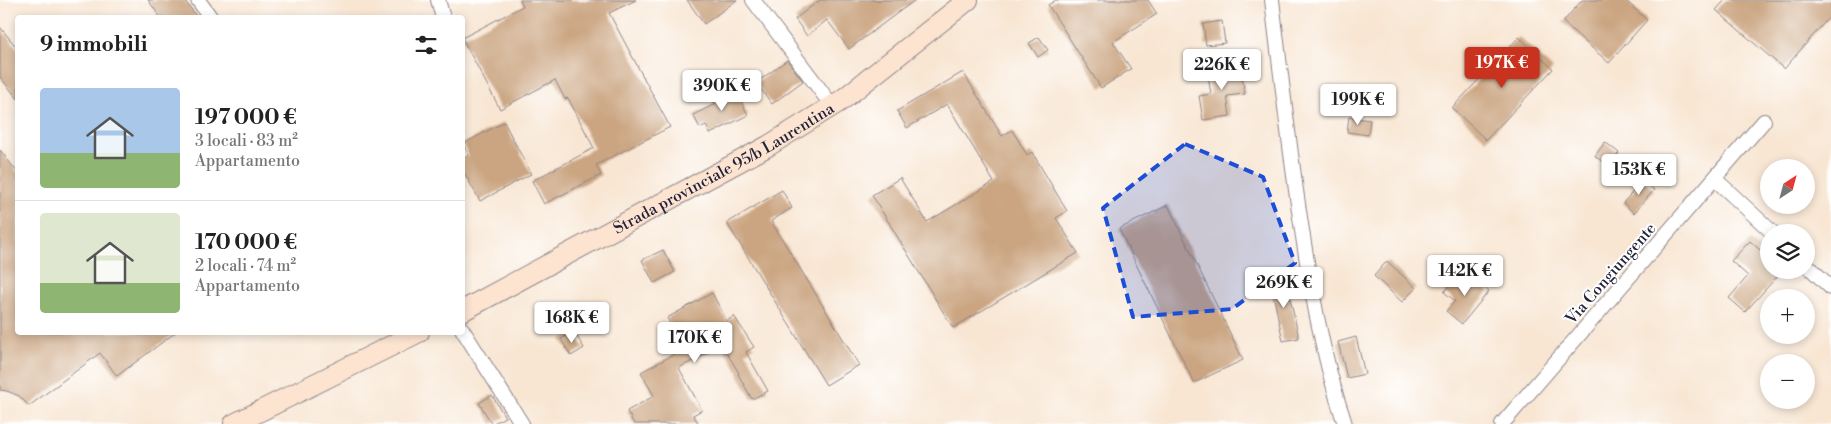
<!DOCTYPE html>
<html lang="it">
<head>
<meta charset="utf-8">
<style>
	:root { --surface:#fff; --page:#f2f2f2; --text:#222; --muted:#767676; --line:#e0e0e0; --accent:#c8321e }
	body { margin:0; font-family:"Libre Bodoni",serif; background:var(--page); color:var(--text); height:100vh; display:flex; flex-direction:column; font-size:19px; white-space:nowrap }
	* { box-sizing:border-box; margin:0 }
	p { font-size:16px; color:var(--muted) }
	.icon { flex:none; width:28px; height:28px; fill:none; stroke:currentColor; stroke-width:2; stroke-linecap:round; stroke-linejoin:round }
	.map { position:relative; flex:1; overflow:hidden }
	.details { position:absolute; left:15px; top:15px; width:450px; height:320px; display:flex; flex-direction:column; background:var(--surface); border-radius:5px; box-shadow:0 2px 8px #0003 }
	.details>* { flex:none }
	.needle { width:32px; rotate:36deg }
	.controls { position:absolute; left:1760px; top:159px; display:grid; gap:10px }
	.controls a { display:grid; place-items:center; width:55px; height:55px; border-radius:50%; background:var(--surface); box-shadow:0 2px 8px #0003; font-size:25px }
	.price { position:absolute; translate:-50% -42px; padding:0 11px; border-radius:5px; background:#fff; color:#222; font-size:16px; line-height:32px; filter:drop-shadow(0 1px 2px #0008) }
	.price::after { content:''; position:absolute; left:50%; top:30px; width:15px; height:11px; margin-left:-8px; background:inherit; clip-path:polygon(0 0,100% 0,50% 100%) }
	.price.active { background:var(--accent); color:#fff }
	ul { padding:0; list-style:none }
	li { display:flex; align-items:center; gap:15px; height:125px; padding:0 25px }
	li+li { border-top:1px solid var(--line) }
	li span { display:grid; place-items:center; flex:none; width:140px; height:100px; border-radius:5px; color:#555 }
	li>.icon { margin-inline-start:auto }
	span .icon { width:60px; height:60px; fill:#fffc; stroke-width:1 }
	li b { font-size:21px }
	h2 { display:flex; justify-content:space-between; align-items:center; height:60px; padding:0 25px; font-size:21px }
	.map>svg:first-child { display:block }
</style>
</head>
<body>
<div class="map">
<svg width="1831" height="424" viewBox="0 0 1831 424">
	<rect width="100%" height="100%" fill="#fff"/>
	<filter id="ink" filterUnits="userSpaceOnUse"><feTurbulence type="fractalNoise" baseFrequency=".02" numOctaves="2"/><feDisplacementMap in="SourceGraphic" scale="10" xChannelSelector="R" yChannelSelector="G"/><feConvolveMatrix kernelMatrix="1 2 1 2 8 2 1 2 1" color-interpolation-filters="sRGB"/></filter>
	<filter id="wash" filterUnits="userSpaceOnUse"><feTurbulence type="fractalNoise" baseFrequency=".0096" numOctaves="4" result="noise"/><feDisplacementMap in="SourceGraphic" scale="20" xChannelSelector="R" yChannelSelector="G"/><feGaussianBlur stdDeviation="1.12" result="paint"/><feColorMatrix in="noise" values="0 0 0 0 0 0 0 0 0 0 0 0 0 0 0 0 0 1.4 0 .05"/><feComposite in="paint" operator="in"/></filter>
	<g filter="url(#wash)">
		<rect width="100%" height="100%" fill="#f8e6d3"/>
		<g id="blocks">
			<g fill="#cba581">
				<polygon points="148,0 184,0 198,18 161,18"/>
				<polygon points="520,0 636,0 609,13 670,127 596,165 601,175 544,204 532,181 594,148 568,98 565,99 555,80 500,109 462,38 523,6"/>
				<polygon points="687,0 737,0 704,24"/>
				<polygon points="820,0 915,0 849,49 827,20 807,36 795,19"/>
				<polygon points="1056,0 1148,0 1157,14 1113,42 1131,69 1101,88 1048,5"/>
				<polygon points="1582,0 1625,0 1647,20 1609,63 1563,22"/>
				<polygon points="1725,0 1831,0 1831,15 1784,69 1716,10"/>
				<polygon points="1222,21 1225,43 1206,45 1203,24"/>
				<polygon points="0,27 18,49 18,99 0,77"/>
				<polygon points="1039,37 1048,50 1038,57 1029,43"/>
				<polygon points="1519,37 1553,69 1486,140 1452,108"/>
				<polygon points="787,60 803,81 772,104 756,83"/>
				<polygon points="1240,64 1245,94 1227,96 1230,116 1203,120 1199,96 1211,94 1207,70"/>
				<polygon points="963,72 1002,136 1012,130 1027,155 1032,152 1067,211 1056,218 1078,253 953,328 872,195 900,178 927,222 994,182 947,104 907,128 897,111"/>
				<polygon points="735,89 748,115 710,134 706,125 700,128 693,115 715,104 713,100"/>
				<polygon points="1349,117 1370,120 1368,135 1347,132"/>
				<polygon points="504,122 531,174 480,201 462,169 462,159 469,156 463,144"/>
				<polygon points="1605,142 1619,153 1608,166 1595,156"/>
				<polygon points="0,150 18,173 18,332 176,332 117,376 100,353 29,406 19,396 7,391 0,390"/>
				<polygon points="1643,180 1654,190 1634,213 1623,203"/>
				<polygon points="782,190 792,208 771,221 859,365 826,385 727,223"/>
				<polygon points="1168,205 1243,360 1194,383 1119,229"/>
				<polygon points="1750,241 1769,258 1769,270 1783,270 1745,312 1729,298 1748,276 1731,261"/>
				<polygon points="663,250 675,272 654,283 642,260"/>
				<polygon points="1387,261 1416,288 1402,302 1374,276"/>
				<polygon points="1470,275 1489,291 1462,324 1446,311 1455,301 1444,292 1457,277 1464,282"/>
				<polygon points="1285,276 1299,338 1283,341 1270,279"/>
				<polygon points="712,293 727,321 734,316 754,347 746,352 768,391 752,399 738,374 739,373 722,345 679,368 702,410 693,415 699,424 634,424 627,411 654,396 641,372 684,349 667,318"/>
				<polygon points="574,332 584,348 571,356 561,339"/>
				<polygon points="1356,337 1365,374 1347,378 1338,342"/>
				<polygon points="492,395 505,417 492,424 479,403"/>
			</g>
		</g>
	</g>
	<g filter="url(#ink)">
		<use href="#blocks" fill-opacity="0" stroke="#8d8487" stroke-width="1"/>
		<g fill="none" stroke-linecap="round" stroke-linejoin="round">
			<g stroke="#8d8487" stroke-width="16">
				<g id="minor">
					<polyline points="198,0 211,18"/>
					<polyline points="438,0 443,18"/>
					<polyline points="753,0 833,107"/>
					<path d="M1272,0C1280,68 1288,136 1298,204C1309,278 1321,353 1345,424"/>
					<polyline points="1715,179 1772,232"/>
					<polyline points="1806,264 1831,288"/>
					<polyline points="462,329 522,424"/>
					<polyline points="1502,424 1764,121"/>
				</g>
			</g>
			<g stroke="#8d8487" stroke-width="22">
				<g id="secondary">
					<path id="s1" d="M462,311L768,146L842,100L968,0"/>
					<polyline points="234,424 419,332"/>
				</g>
			</g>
			<use href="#minor" stroke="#fff" stroke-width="14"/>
			<use href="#secondary" stroke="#fde4d1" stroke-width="20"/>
		</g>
	</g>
	<path fill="#1d4ed8" fill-opacity="0.2" stroke="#1d4ed8" stroke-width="4" stroke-dasharray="10 6" stroke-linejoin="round" d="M1185,144L1263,177L1295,263L1232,309L1133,317L1103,208Z"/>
	<g text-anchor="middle" stroke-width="4" stroke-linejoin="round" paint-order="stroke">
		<g font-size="16" fill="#22223b" stroke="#fff">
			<text dy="6" stroke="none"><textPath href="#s1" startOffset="298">Strada provinciale 95/b Laurentina</textPath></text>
			<text transform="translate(1610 273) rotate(-49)" y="6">Via Congiungente</text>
		</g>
	</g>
</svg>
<div class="controls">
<a><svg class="needle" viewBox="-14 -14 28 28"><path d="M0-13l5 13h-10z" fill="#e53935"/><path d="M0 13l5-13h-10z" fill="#767676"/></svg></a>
<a><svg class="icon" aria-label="layers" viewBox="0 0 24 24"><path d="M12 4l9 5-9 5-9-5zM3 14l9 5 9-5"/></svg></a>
<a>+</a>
<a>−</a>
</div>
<b class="price active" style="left:1502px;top:89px">197K €</b>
<b class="price" style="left:1222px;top:91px">226K €</b>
<b class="price" style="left:722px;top:112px">390K €</b>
<b class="price" style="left:1358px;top:126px">199K €</b>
<b class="price" style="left:1639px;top:196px">153K €</b>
<b class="price" style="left:1465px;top:297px">142K €</b>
<b class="price" style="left:1284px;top:309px">269K €</b>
<b class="price" style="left:572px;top:344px">168K €</b>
<b class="price" style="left:695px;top:364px">170K €</b>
<section class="details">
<h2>9 immobili<svg class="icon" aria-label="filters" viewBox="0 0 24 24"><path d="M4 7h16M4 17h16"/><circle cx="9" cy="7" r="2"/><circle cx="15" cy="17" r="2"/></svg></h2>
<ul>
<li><span style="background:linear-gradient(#a9c7e8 65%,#8fb573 0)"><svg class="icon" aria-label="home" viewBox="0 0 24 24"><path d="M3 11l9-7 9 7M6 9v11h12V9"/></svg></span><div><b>197 000 €</b><p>3 locali · 83 m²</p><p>Appartamento</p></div></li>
<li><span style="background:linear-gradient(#dfe7d0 70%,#8fb573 0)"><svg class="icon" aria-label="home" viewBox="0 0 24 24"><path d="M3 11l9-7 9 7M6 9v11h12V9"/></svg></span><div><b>170 000 €</b><p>2 locali · 74 m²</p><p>Appartamento</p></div></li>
</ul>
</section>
</div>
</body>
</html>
